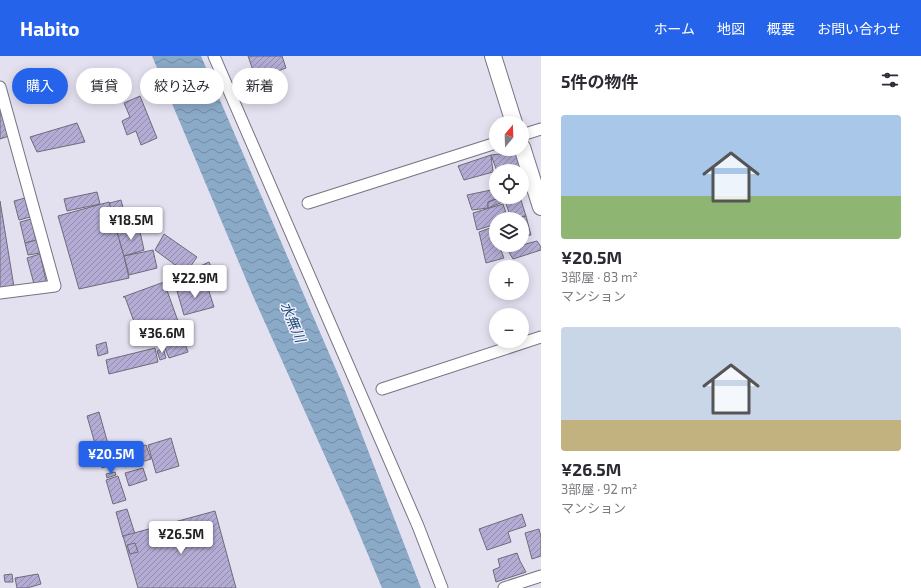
<!DOCTYPE html>
<html lang="ja">
<head>
<meta charset="utf-8">
<style>
	:root { --surface:#fff; --page:#f7f7f7; --text:#2b2b33; --muted:#7c7c81; --accent:#2563eb }
	body { margin:0; font-family:"Exo 2","Noto Sans JP",sans-serif; background:var(--page); color:var(--text); height:100vh; display:flex; flex-direction:column; font-size:15px; white-space:nowrap }
	* { box-sizing:border-box; margin:0 }
	p { font-size:13px; color:var(--muted) }
	.icon { flex:none; width:22px; height:22px; fill:none; stroke:currentColor; stroke-width:2; stroke-linecap:round; stroke-linejoin:round }
	.map { position:relative; flex:1; overflow:hidden }
	.panel { display:flex; flex-direction:column; background:var(--surface); width:380px }
	.panel>* { flex:none }
	.top-card { position:absolute; left:12px; top:12px; width:380px; height:36px; display:flex; gap:8px }
	.needle { width:26px; rotate:19deg }
	.tools { position:absolute; left:489px; top:60px; display:grid; gap:8px }
	.tools a { display:grid; place-items:center; width:40px; height:40px; border-radius:50%; background:var(--surface); box-shadow:0 2px 10px #0003; font-size:20px }
	.price { position:absolute; translate:-50% -34px; padding:0 9px; border-radius:4px; background:#fff; color:#222; font-size:13px; line-height:26px; filter:drop-shadow(0 1px 2px #0008) }
	.price::after { content:''; position:absolute; left:50%; top:24px; width:12px; height:9px; margin-left:-6px; background:inherit; clip-path:polygon(0 0,100% 0,50% 100%) }
	.price.active { background:var(--accent); color:#fff }
	ul { padding:0; list-style:none }
	li { display:grid; align-content:center; gap:8px; height:212px; padding:0 20px }
	li span { display:grid; place-items:center; height:124px; border-radius:4px; color:#555 }
	li>.icon { margin-inline-start:auto }
	span .icon { width:72px; height:72px; fill:#fffc; stroke-width:1 }
	li b { font-size:17px }
	h2 { display:flex; justify-content:space-between; align-items:center; height:48px; padding:0 20px; font-size:17px }
	.chip { padding:0 14px; border-radius:18px; background:var(--surface); box-shadow:0 2px 10px #0003; font-size:14px; line-height:36px }
	.chip.active { background:var(--accent); color:#fff }
	header { display:flex; align-items:center; gap:24px; box-sizing:border-box; height:56px; padding:0 20px; background:var(--accent); color:#fff }
	header strong { font-size:19px }
	nav { display:flex; gap:22px; margin-inline-start:auto; font-size:14px }
	main { display:flex; flex:1; min-height:0 }
	.map>svg:first-child { display:block }
</style>
</head>
<body>
<header>
<strong>Habito</strong>
<nav><a>ホーム</a><a>地図</a><a>概要</a><a>お問い合わせ</a></nav>
</header>
<main>
<div class="map">
<svg width="541" height="532" viewBox="0 0 541 532">
	<defs>
		<pattern id="water-waves" width="16" height="10" patternUnits="userSpaceOnUse"><rect width="16" height="10" fill="#8baac8"/><path d="M0 5q4-4 8 0t8 0" fill="none" stroke="#718aa2"/></pattern>
		<pattern id="building-hatch" width="6" height="6" patternUnits="userSpaceOnUse"><rect width="6" height="6" fill="#b4acd4"/><path d="M-1 1l2-2M0 6l6-6M5 7l2-2" fill="none" stroke="#928bac"/></pattern>
	</defs>
	<rect width="100%" height="100%" fill="#e3e0f0"/>
	<polygon fill="url(#water-waves)" points="152,0 201,0 344,332 421,532 382,532 351,458 253,240"/>
	<g fill="url(#building-hatch)" stroke="#6e6c79">
		<polygon points="248,0 282,0 286,12 256,23"/>
		<polygon points="140,40 157,82 141,89 136,75 127,79 122,65 130,61 124,47"/>
		<polygon points="2,56 9,80 0,83 0,57"/>
		<polygon points="77,67 85,86 37,96 30,81"/>
		<polygon points="516,96 521,115 497,115 491,99"/>
		<polygon points="491,99 493,116 464,124 458,110"/>
		<polygon points="496,133 496,141 502,141 488,146 488,152 472,154 467,139"/>
		<polygon points="97,136 100,148 67,155 64,143"/>
		<polygon points="502,141 520,141 526,160 511,162 505,145 488,152 488,146"/>
		<polygon points="25,142 30,161 19,164 14,145"/>
		<polygon points="121,144 129,174 117,176 109,146 110,147"/>
		<polygon points="0,145 14,231 0,233"/>
		<polygon points="109,146 124,200 129,222 79,233 58,160"/>
		<polygon points="503,148 508,163 496,163 496,168 477,174 473,157"/>
		<polygon points="526,160 531,179 522,181 522,163 517,163"/>
		<polygon points="31,163 36,184 25,187 20,166"/>
		<polygon points="496,170 496,189 499,189 504,202 486,207 479,176"/>
		<polygon points="139,171 144,194 124,200 117,176"/>
		<polygon points="164,178 197,201 186,217 155,194"/>
		<polygon points="37,184 40,197 28,199 25,187"/>
		<polygon points="537,185 541,191 541,194 513,203 507,193"/>
		<polygon points="153,194 157,212 129,219 124,200"/>
		<polygon points="40,198 46,225 34,228 27,202"/>
		<polygon points="209,206 218,226 206,232 196,212"/>
		<polygon points="164,226 179,268 140,282 125,241 123,241"/>
		<polygon points="206,226 214,251 184,259 177,235"/>
		<polygon points="184,285 188,296 169,302 164,290"/>
		<polygon points="106,286 108,297 98,300 96,289"/>
		<polygon points="155,292 158,306 109,318 106,304"/>
		<polygon points="163,292 166,302 160,304 157,295"/>
		<polygon points="99,356 108,388 96,391 87,360"/>
		<polygon points="171,382 179,410 156,417 148,389"/>
		<polygon points="109,389 115,408 102,412 96,392"/>
		<polygon points="146,389 151,403 125,411 122,396"/>
		<polygon points="143,412 147,424 129,430 125,417"/>
		<polygon points="115,416 116,419 107,422 106,418"/>
		<polygon points="118,420 126,444 113,448 106,424"/>
		<polygon points="127,453 135,478 123,481 116,456"/>
		<polygon points="215,455 236,532 138,532 123,480"/>
		<polygon points="522,458 526,470 508,476 511,486 487,494 479,473"/>
		<polygon points="539,473 541,481 541,500 532,503 525,477"/>
		<polygon points="135,487 138,496 130,498 127,489"/>
		<polygon points="517,497 520,505 526,516 496,526 493,514 500,511 498,503"/>
		<polygon points="12,518 13,526 5,526 4,519"/>
		<polygon points="38,518 41,528 27,532 17,532 15,522"/>
	</g>
	<g fill="none" stroke-linecap="round" stroke-linejoin="round">
		<g stroke="#767381" stroke-width="13">
			<g id="street">
				<polyline points="214,0 418,470 442,532"/>
				<polyline points="0,31 55,230 0,237"/>
				<polyline points="522,79 541,73"/>
				<polyline points="308,147 496,87"/>
				<polyline points="382,333 541,281"/>
				<polyline points="504,532 541,520"/>
			</g>
		</g>
		<g stroke="#767381" stroke-width="18">
			<g id="secondary">
				<polyline points="493,0 514,67"/>
				<polyline points="522,91 541,151"/>
			</g>
		</g>
		<use href="#street" stroke="#fff" stroke-width="11"/>
		<use href="#secondary" stroke="#fff" stroke-width="16"/>
	</g>
	<g text-anchor="middle" stroke-width="3" stroke-linejoin="round" paint-order="stroke">
		<g font-size="14" font-style="italic" fill="#1c4c75" stroke="#f0eefd">
			<text transform="translate(293 266) rotate(67)" y="5">水無川</text>
		</g>
	</g>
</svg>
<div class="tools">
<a><svg class="needle" viewBox="-14 -14 28 28"><path d="M0-13l5 13h-10z" fill="#e53935"/><path d="M0 13l5-13h-10z" fill="#7c7c81"/></svg></a>
<a><svg class="icon" aria-label="locate" viewBox="0 0 24 24"><circle cx="12" cy="12" r="6"/><path d="M12 2v4M12 18v4M2 12h4M18 12h4"/></svg></a>
<a><svg class="icon" aria-label="layers" viewBox="0 0 24 24"><path d="M12 4l9 5-9 5-9-5zM3 14l9 5 9-5"/></svg></a>
<a>+</a>
<a>−</a>
</div>
<b class="price" style="left:131px;top:185px">¥18.5M</b>
<b class="price" style="left:195px;top:243px">¥22.9M</b>
<b class="price" style="left:162px;top:298px">¥36.6M</b>
<b class="price active" style="left:111px;top:419px">¥20.5M</b>
<b class="price" style="left:181px;top:499px">¥26.5M</b>
<div class="top-card">
<a class="chip active">購入</a>
<a class="chip">賃貸</a>
<a class="chip">絞り込み</a>
<a class="chip">新着</a>
</div>
</div>
<section class="panel">
<h2>5件の物件<svg class="icon" aria-label="filters" viewBox="0 0 24 24"><path d="M4 7h16M4 17h16"/><circle cx="9" cy="7" r="2"/><circle cx="15" cy="17" r="2"/></svg></h2>
<ul>
<li><span style="background:linear-gradient(#a9c7e8 65%,#8fb573 0)"><svg class="icon" aria-label="home" viewBox="0 0 24 24"><path d="M3 11l9-7 9 7M6 9v11h12V9"/></svg></span><div><b>¥20.5M</b><p>3部屋 · 83 m²</p><p>マンション</p></div></li>
<li><span style="background:linear-gradient(#c9d6e8 75%,#c2b280 0)"><svg class="icon" aria-label="home" viewBox="0 0 24 24"><path d="M3 11l9-7 9 7M6 9v11h12V9"/></svg></span><div><b>¥26.5M</b><p>3部屋 · 92 m²</p><p>マンション</p></div></li>
</ul>
</section>
</main>
</body>
</html>
